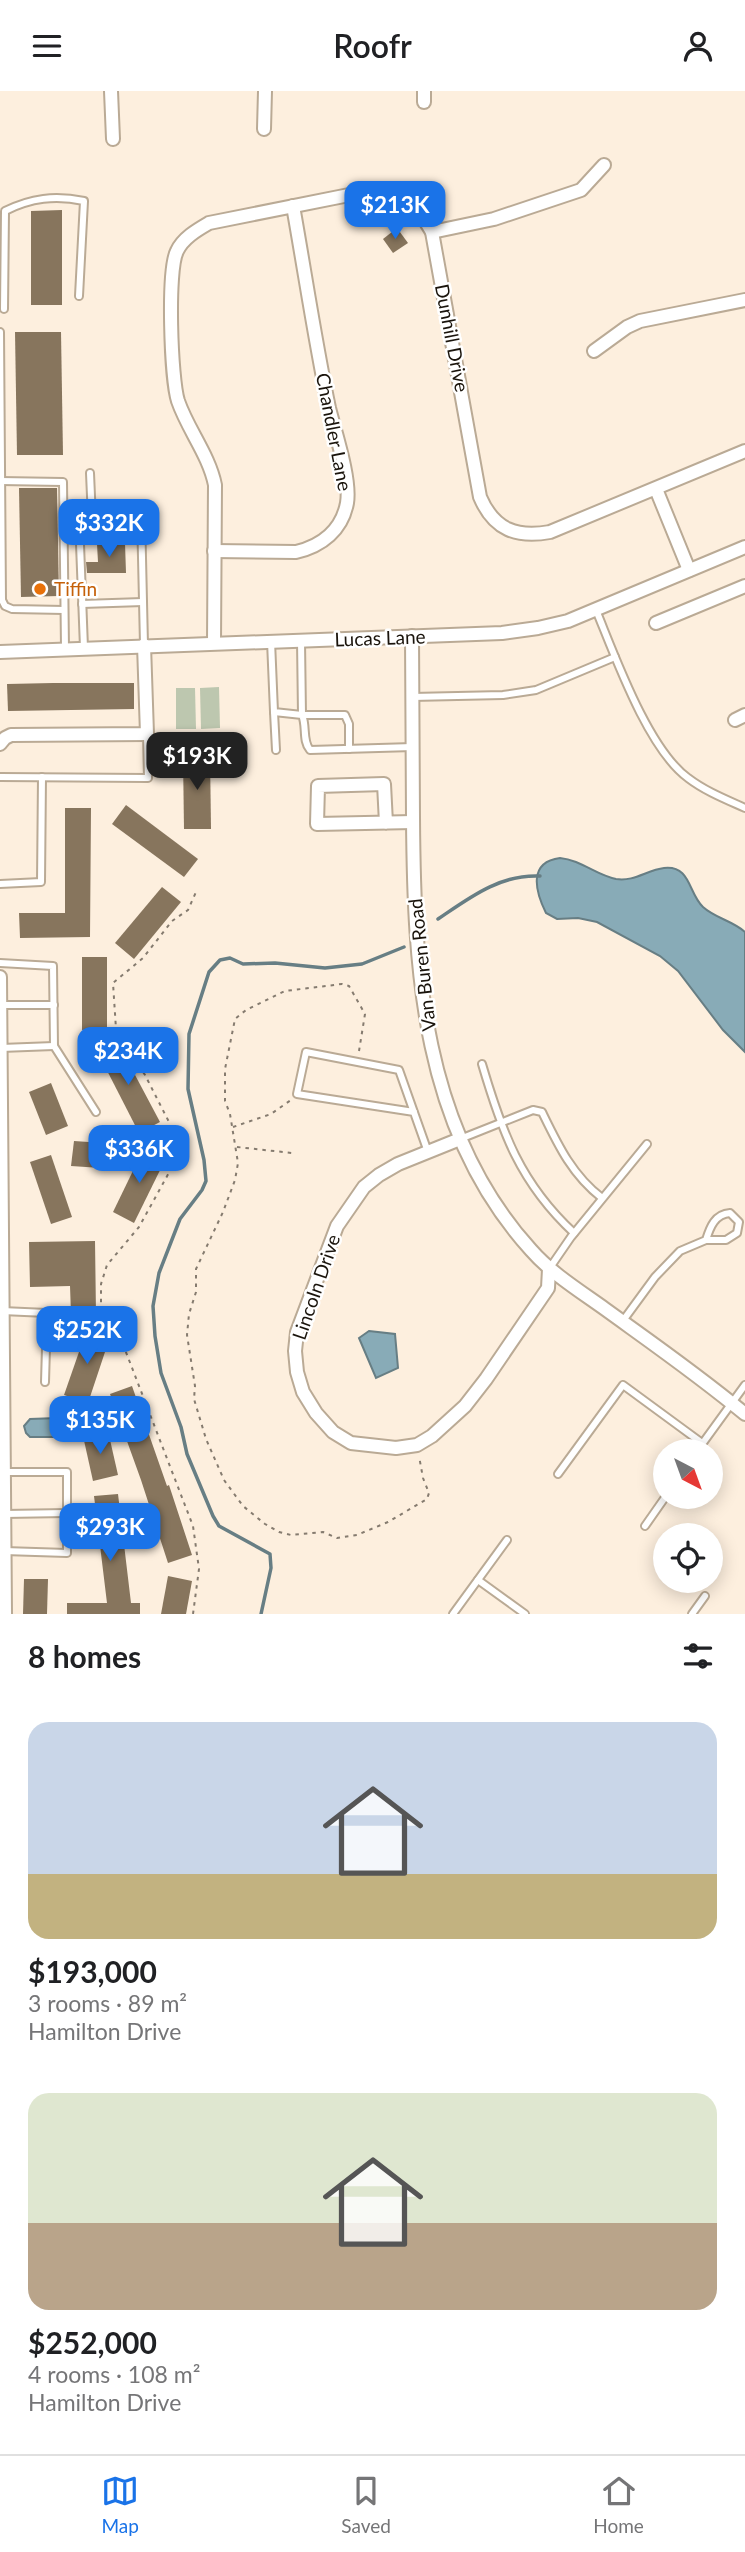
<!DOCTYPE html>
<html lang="en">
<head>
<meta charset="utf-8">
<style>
	:root { --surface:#fff; --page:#f6f6f6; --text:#202124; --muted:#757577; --line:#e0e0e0; --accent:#1a73e8 }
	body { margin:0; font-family:Lato,sans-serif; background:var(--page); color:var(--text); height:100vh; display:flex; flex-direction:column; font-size:26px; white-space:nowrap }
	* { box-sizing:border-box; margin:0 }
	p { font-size:23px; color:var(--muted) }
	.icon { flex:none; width:38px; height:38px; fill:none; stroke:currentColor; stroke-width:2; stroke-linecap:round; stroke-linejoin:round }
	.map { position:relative; height:1523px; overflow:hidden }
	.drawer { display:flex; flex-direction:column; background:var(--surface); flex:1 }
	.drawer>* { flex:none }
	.needle { width:46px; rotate:139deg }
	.controls { position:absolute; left:653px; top:1348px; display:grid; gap:14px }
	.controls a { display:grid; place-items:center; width:70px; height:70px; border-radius:50%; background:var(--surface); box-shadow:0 4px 18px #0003; font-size:35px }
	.price { position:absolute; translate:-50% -60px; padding:0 16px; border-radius:14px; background:var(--accent); color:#fff; font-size:23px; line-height:46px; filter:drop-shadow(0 2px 4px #0008) }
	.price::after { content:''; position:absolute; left:50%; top:42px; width:21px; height:16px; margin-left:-10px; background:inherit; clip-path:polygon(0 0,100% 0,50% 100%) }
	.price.on { background:#222; color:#fff }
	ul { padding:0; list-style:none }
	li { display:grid; align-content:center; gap:14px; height:371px; padding:0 28px }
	li span { display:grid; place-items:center; height:217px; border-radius:21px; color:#555 }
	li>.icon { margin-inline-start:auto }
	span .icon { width:126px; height:126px; fill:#fffc; stroke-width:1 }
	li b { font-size:30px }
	h2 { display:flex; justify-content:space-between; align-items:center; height:84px; padding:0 28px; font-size:30px }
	header { display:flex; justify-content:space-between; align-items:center; height:91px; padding:0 28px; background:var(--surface); font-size:32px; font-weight:600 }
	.tab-bar { display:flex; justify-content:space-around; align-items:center; height:98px; border-top:2px solid var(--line); background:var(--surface); font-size:19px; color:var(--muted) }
	.tab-bar a { display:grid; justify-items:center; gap:4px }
	.tab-bar .on { color:var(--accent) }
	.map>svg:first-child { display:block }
</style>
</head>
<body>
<header><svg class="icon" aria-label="menu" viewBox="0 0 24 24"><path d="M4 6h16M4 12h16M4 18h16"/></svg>Roofr<svg class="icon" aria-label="person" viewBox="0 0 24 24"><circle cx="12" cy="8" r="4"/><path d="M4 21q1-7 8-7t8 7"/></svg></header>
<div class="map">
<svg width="745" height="1523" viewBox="0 0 745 1523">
	<rect width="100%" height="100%" fill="#fdefde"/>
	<g fill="#bdc7af">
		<polygon points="219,596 220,637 201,638 200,597"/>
		<polygon points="176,597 195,597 196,638 176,638"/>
	</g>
	<g fill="#88abb7" stroke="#677e84" stroke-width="2">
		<path d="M560,767C581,769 596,784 616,788C634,791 647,779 664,777C691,774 688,802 703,816C715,827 733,830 745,841V961L723,939L678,880L660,865L597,831L578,827L557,828L546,822C535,800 528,771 560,767Z"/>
		<polygon points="369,1240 395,1243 398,1277 376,1287 359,1247"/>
		<polygon points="57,1327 62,1335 61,1341 57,1346 30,1346 26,1342 24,1335 30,1328"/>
	</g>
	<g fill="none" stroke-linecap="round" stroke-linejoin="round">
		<g stroke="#677e84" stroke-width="3.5">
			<path d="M438,828C469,807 500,783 540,785"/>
			<polyline points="261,1523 271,1477 270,1463 219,1435 213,1425 187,1363 181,1336 161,1282 155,1245 153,1215 159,1182 180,1128 202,1099 206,1090 204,1069 188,998 189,943 209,881 220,869 230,867 243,873 275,872 325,877 362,873 404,856"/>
		</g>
	</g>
	<g fill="#87755d">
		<polygon points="62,119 62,214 31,214 31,120"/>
		<polygon points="397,137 408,152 393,162 383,148"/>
		<polygon points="15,241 61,241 63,364 17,364"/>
		<polygon points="19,397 57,397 59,505 21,506"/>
		<polygon points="125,452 126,482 87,482 86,471 98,471 97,453"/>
		<polygon points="53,592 134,592 134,618 8,620 7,593"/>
		<polygon points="210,664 211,738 184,738 183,665"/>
		<polygon points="126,714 198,768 184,786 112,733"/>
		<polygon points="65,717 91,717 90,846 20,847 19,822 65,822"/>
		<polygon points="162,796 181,811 134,868 115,852"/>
		<polygon points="82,866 107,866 107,938 82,939"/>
		<polygon points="117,950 160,1031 139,1042 97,960"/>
		<polygon points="51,992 68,1035 46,1044 29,1001"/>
		<polygon points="74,1050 118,1053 116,1078 71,1075"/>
		<polygon points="144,1057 166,1067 134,1132 113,1121"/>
		<polygon points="51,1064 72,1126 51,1133 30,1071"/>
		<polygon points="95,1150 96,1223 71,1223 70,1195 30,1196 29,1151"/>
		<polygon points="87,1238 110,1246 88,1312 64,1304"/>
		<polygon points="132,1295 167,1395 169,1394 192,1464 168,1472 141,1389 110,1303"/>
		<polygon points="108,1340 118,1384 93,1390 83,1345"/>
		<polygon points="118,1403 131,1512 140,1512 140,1523 67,1523 67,1512 107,1512 94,1405"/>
		<polygon points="168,1485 192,1490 186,1523 161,1523"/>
		<polygon points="24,1488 48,1488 47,1523 23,1523"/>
	</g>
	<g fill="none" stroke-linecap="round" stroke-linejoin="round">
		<g stroke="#baaa95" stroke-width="10">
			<g id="lane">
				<path d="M4,218L5,120C31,107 55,104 84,110L79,205"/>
				<polyline points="0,241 2,509 5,515 12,518 64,519"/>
				<polyline points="0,390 63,391 65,557"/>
				<polyline points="92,424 141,423 144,554"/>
				<polyline points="82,513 143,511"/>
				<path d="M596,519C615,565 648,658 688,687C705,700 725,708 745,717"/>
				<path d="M271,550L274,621L302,624C307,635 302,650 310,659L413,656"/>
				<polyline points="301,550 302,624 345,624 349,633 349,658"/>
				<polyline points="84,557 80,453 92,428 90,382"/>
				<polyline points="412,606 503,604 536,599 615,566"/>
				<polyline points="274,621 276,659"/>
				<polyline points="0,686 148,687 147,643"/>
				<polyline points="0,793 41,791 42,686"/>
				<polyline points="0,872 53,875 54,955 96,1021"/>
				<polyline points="0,914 54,914"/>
				<polyline points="1,957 54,955"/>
				<path d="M482,973C502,1041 520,1092 574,1142"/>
				<polyline points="414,1021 297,1003 306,961 399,979 428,1061"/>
				<path d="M460,1048L533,1019L542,1021C558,1054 572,1084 602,1107"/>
				<polyline points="549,1178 571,1146 647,1053"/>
				<polyline points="2,1220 47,1222 45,1291"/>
				<path d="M622,1231L655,1186L680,1160L706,1149H726L737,1142L739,1131L730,1122C715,1123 710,1136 706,1149"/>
				<polyline points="697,1360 745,1294"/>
				<polyline points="3,1381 67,1381 67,1462 4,1460"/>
				<polyline points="558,1383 623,1294 702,1352"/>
				<polyline points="4,1423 67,1422"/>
				<polyline points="645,1435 666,1405"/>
				<polyline points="478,1489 525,1523"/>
				<polyline points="453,1523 507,1449"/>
				<polyline points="692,1523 705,1505"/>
			</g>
		</g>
		<g stroke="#baaa95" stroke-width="16">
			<g id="street">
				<polyline points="111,0 113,48"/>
				<polyline points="424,11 424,0"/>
				<polyline points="264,38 265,0"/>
				<polyline points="432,141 494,128 581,99 604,74"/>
				<polyline points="594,260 627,236 640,230 745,209"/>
				<polyline points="656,398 689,479"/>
				<path d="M214,460L296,461C322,455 342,439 347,412C351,388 335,341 329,317C315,250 305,182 293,115"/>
				<polyline points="656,532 745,495"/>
				<path d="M412,545C412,605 413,666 413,726C414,879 422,1039 531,1159C552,1183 580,1200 605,1218C652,1252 701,1286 745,1323"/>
				<path d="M214,552L215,394C209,364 188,339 178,310C171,288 167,179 177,160C183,147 197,139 209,132L354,103L379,100L393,103L405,108L418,118L432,141L480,406C494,439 517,447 550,441L745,360"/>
				<polyline points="0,561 502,542 538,537 568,530 745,456"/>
				<polyline points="735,629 745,624"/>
				<polyline points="0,653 5,647 11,644 147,643 144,554"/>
				<polyline points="386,732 384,693 318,695 317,733 413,731"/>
				<polyline points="0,886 5,1523"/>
				<polyline points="460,1048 398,1073 379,1084 364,1096 337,1135 297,1241 295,1260 297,1281 303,1301 316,1322 333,1341 351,1352 396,1357 417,1354 432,1345 465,1315 486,1288 548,1197 549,1178"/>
			</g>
		</g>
		<g stroke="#857b6f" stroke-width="2" stroke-dasharray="3.5 5" stroke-linecap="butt">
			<polyline points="359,960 365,923 349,895 342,893 285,900 246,919 235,928 225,978 225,1010 230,1023 238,1072 235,1089 223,1121 196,1178 196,1201 189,1223 187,1244 195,1295 194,1308 206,1348 224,1389 243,1415 265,1433 279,1441 291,1444 323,1441 337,1447 357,1444 388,1431 427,1408 429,1402 423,1387 419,1365"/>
			<polyline points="233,1036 271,1023 291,1009"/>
			<polyline points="237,1056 292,1062"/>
			<polyline points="193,1523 199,1478 193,1435 124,1256 110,1236 101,1213 101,1193 107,1174 139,1136 171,1078 176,1058 169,1031 145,984 116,938 113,892 143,867 172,830 188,819 196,801"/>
		</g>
		<use href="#lane" stroke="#fff" stroke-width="6"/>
		<use href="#street" stroke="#fff" stroke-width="12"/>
	</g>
	<circle fill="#e8710a" stroke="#fff" stroke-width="2.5" cx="40" cy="498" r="7"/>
	<g text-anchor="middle" stroke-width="5" stroke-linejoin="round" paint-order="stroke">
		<g font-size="19" fill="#1a140c" stroke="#fff">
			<text transform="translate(452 247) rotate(79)" y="7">Dunhill Drive</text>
			<text transform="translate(334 341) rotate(79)" y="7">Chandler Lane</text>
			<text transform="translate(380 547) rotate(-2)" y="7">Lucas Lane</text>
			<text transform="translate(422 874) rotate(-96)" y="7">Van Buren Road</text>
			<text transform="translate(316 1196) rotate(-71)" y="7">Lincoln Drive</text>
		</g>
		<g font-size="19" fill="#c56008" stroke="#fff" text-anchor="start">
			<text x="54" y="505">Tiffin</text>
		</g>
	</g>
</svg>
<div class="controls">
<a><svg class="needle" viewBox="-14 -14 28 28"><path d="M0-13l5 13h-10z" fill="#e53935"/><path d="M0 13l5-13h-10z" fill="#757577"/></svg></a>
<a><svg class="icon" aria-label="locate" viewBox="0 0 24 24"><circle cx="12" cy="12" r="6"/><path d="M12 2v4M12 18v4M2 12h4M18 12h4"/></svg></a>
</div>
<b class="price" style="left:395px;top:150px">$213K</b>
<b class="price" style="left:109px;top:468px">$332K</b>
<b class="price on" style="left:197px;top:701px">$193K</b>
<b class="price" style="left:128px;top:996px">$234K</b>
<b class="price" style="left:139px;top:1094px">$336K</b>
<b class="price" style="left:87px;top:1275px">$252K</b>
<b class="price" style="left:100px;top:1365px">$135K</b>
<b class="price" style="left:110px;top:1472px">$293K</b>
</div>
<section class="drawer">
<h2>8 homes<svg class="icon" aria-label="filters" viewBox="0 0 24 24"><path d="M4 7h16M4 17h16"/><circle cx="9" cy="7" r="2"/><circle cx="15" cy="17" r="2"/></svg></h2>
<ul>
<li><span style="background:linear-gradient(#c9d6e8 70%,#c2b280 0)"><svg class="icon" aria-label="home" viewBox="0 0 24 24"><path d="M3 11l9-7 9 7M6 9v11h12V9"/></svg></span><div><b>$193,000</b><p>3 rooms · 89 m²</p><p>Hamilton Drive</p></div></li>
<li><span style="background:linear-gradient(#dfe7d0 60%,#b9a48a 0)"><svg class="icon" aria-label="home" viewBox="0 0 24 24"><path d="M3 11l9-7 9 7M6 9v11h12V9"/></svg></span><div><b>$252,000</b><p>4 rooms · 108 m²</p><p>Hamilton Drive</p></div></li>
</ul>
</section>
<nav class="tab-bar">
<a class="on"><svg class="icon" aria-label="map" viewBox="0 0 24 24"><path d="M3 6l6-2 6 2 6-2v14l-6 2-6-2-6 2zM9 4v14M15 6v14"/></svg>Map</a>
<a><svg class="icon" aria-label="saved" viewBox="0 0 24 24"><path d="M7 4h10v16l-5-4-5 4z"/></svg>Saved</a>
<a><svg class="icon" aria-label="home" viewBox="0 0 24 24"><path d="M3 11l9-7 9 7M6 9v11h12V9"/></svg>Home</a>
</nav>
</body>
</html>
